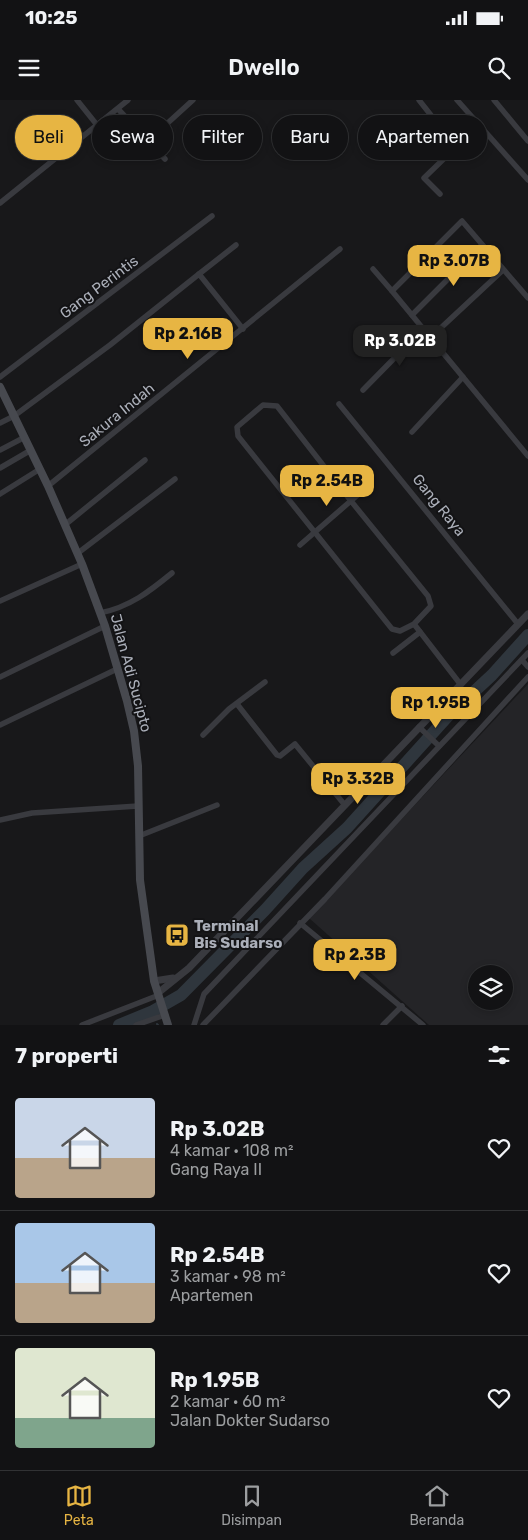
<!DOCTYPE html>
<html lang="id">
<head>
<meta charset="utf-8">
<style>
	:root { --surface:#121214; --page:#1f2022; --text:#f1f3f6; --muted:#9c9ea0; --line:#313234; --accent:#e7b543 }
	body { margin:0; font-family:Rubik,sans-serif; background:var(--page); color:var(--text); height:100vh; display:flex; flex-direction:column; font-size:19px; white-space:nowrap }
	* { box-sizing:border-box; margin:0 }
	p { font-size:16px; color:var(--muted) }
	.icon { flex:none; width:28px; height:28px; fill:none; stroke:currentColor; stroke-width:2; stroke-linecap:round; stroke-linejoin:round }
	.map { position:relative; height:925px; overflow:hidden }
	.sheet { display:flex; flex-direction:column; background:var(--surface); flex:1 }
	.sheet>* { flex:none }
	.hud { position:absolute; left:15px; top:15px; width:499px; height:45px; display:flex; gap:10px }
	.buttons { position:absolute; left:468px; top:865px; display:grid; gap:10px }
	.buttons a { display:grid; place-items:center; width:45px; height:45px; border-radius:50%; background:var(--surface); box-shadow:0 2px 8px #0003,0 0 0 1px var(--line); font-size:25px }
	.price { position:absolute; translate:-50% -42px; padding:0 11px; border-radius:10px; background:var(--accent); color:#111; font-size:16px; line-height:32px; filter:drop-shadow(0 1px 2px #0008) }
	.price::after { content:''; position:absolute; left:50%; top:30px; width:15px; height:11px; margin-left:-8px; background:inherit; clip-path:polygon(0 0,100% 0,50% 100%) }
	.price.selected { background:#222; color:#fff }
	ul { padding:0; list-style:none }
	li { display:flex; align-items:center; gap:15px; height:125px; padding:0 15px }
	li+li { border-top:1px solid var(--line) }
	li span { display:grid; place-items:center; flex:none; width:140px; height:100px; border-radius:5px; color:#555 }
	li>.icon { margin-inline-start:auto }
	span .icon { width:60px; height:60px; fill:#fffc; stroke-width:1 }
	li b { font-size:21px }
	h2 { display:flex; justify-content:space-between; align-items:center; height:60px; padding:0 15px; font-size:21px }
	.tag { padding:0 18px; border-radius:22px; background:var(--surface); box-shadow:0 2px 8px #0003,0 0 0 1px var(--line); font-size:18px; line-height:45px }
	.tag.selected { background:var(--accent); color:#111 }
	.status { display:flex; justify-content:space-between; align-items:center; height:35px; padding:0 25px; background:var(--surface); direction:ltr }
	.status svg { height:14px; fill:currentColor }
	header { display:flex; justify-content:space-between; align-items:center; height:65px; padding:0 15px; background:var(--surface); font-size:22px; font-weight:600 }
	.dock { display:flex; justify-content:space-around; align-items:center; height:70px; border-top:1px solid var(--line); background:var(--surface); font-size:14px; color:var(--muted) }
	.dock a { display:grid; justify-items:center; gap:2px }
	.dock .selected { color:var(--accent) }
	.map>svg:first-child { display:block }
</style>
</head>
<body>
<div class="status"><b>10:25</b><svg viewBox="0 0 49 12"><path d="M0 12V9h3v3zM5 12V6h3v6zM10 12V3h3v9zM15 12V0h3v12zM26 1h20v11H26zM47 4h2v5h-2z"/></svg></div>
<header><svg class="icon" aria-label="menu" viewBox="0 0 24 24"><path d="M4 6h16M4 12h16M4 18h16"/></svg>Dwello<svg class="icon" aria-label="search" viewBox="0 0 24 24"><circle cx="10" cy="10" r="6"/><path d="M15 15l6 6"/></svg></header>
<div class="map">
<svg width="528" height="925" viewBox="0 0 528 925">
	<rect width="100%" height="100%" fill="#18181a"/>
	<path fill="#242427" fill-rule="evenodd" d="M528,584V925H429L309,818ZM476,874H504V901H476Z"/>
	<g fill="none" stroke-linecap="round" stroke-linejoin="round">
		<g stroke="#2f363d" stroke-width="2">
			<polyline points="153,911 153,913"/>
			<polyline points="157,924 158,925"/>
		</g>
		<polyline stroke="#2f363d" stroke-width="12" points="119,925 153,911 181,895 265,810 303,768 347,728 449,615 492,575 528,535"/>
		<g stroke="#393a3f" stroke-width="5.5">
			<polyline points="77,0 97,25"/>
			<polyline points="419,0 456,47 424,78 440,94"/>
			<polyline points="457,0 528,80"/>
			<polyline points="494,0 528,41"/>
			<polyline points="118,9 165,59"/>
			<polyline points="149,40 193,0"/>
			<polyline points="0,103 128,0"/>
			<polyline points="373,169 392,191"/>
			<polyline points="199,174 236,145"/>
			<polyline points="528,198 462,121 392,191 528,356"/>
			<polyline points="412,215 482,145"/>
			<polyline points="430,238 503,170"/>
			<polyline points="0,277 212,116"/>
			<polyline points="363,290 423,229"/>
			<polyline points="339,304 518,524"/>
			<polyline points="0,323 14,316 110,245 199,174 243,229"/>
			<polyline points="412,332 463,277"/>
			<polyline points="0,350 25,337"/>
			<polyline points="0,368 31,350"/>
			<polyline points="48,386 340,149"/>
			<polyline points="0,394 40,369"/>
			<polyline points="66,424 145,360"/>
			<polyline points="300,445 368,386"/>
			<polyline points="78,453 175,379"/>
			<polyline points="0,501 82,464"/>
			<path d="M100,513C130,507 150,491 172,473"/>
			<polyline points="414,524 431,506 428,496 351,401 277,306 263,305 237,327 238,336 392,529 400,531 414,524 461,585"/>
			<polyline points="393,553 420,532"/>
			<polyline points="522,560 528,567"/>
			<polyline points="0,577 105,526"/>
			<polyline points="237,604 277,655 280,656 295,644 344,704"/>
			<polyline points="0,625 117,569"/>
			<polyline points="419,627 439,646"/>
			<polyline points="203,635 229,609 265,582"/>
			<polyline points="0,720 32,713 138,706"/>
			<polyline points="139,736 217,705"/>
			<polyline points="300,823 423,925"/>
			<polyline points="82,925 159,895"/>
			<polyline points="136,925 165,915"/>
			<polyline points="194,925 204,894 528,553"/>
			<polyline points="203,925 325,799 528,577"/>
			<polyline points="383,925 402,906"/>
		</g>
		<g stroke="#393a3f" stroke-width="7">
			<polyline points="154,881 173,878"/>
			<polyline points="158,893 189,868 528,514"/>
		</g>
		<polyline stroke="#47494f" stroke-width="8" points="0,287 48,386 82,464 105,526 127,601 134,631 138,666 140,780 154,881 168,925"/>
	</g>
	<defs>
		<g id="bus-square" transform="scale(1.25)"><rect x="-9" y="-9" width="18" height="18" rx="4" fill="#e7b543" stroke="#131315"/><path d="M-5-6H5V4H4V6H2V4H-2V6H-4V4H-5ZM-3.5-4V0h7V-4ZM-3.5 1.2v1.5H-2V1.2ZM2 1.2v1.5H3.5V1.2Z" fill="#111"/></g>
	</defs>
	<g fill-rule="evenodd">
		<use href="#bus-square" x="177" y="835"/>
	</g>
	<g text-anchor="middle" stroke-width="4" stroke-linejoin="round" paint-order="stroke">
		<g font-size="15" fill="#abafb9" stroke="#131315">
			<text transform="translate(99 187) rotate(-37)" y="5">Gang Perintis</text>
			<text transform="translate(117 315) rotate(-39)" y="5">Sakura Indah</text>
			<text transform="translate(439 405) rotate(51)" y="5">Gang Raya</text>
			<text transform="translate(131 573) rotate(75)" y="5">Jalan Adi Sucipto</text>
		</g>
		<g font-size="15" font-weight="bold" fill="#abafb9" stroke="#131315" text-anchor="start">
			<text x="194" y="831">Terminal<tspan x="194" dy="17">Bis Sudarso</tspan></text>
		</g>
	</g>
</svg>
<div class="buttons">
<a><svg class="icon" aria-label="layers" viewBox="0 0 24 24"><path d="M12 4l9 5-9 5-9-5zM3 14l9 5 9-5"/></svg></a>
</div>
<b class="price" style="left:454px;top:187px">Rp 3.07B</b>
<b class="price" style="left:188px;top:260px">Rp 2.16B</b>
<b class="price selected" style="left:400px;top:267px">Rp 3.02B</b>
<b class="price" style="left:327px;top:407px">Rp 2.54B</b>
<b class="price" style="left:436px;top:629px">Rp 1.95B</b>
<b class="price" style="left:358px;top:705px">Rp 3.32B</b>
<b class="price" style="left:355px;top:881px">Rp 2.3B</b>
<div class="hud">
<a class="tag selected">Beli</a>
<a class="tag">Sewa</a>
<a class="tag">Filter</a>
<a class="tag">Baru</a>
<a class="tag">Apartemen</a>
</div>
</div>
<section class="sheet">
<h2>7 properti<svg class="icon" aria-label="filters" viewBox="0 0 24 24"><path d="M4 7h16M4 17h16"/><circle cx="9" cy="7" r="2"/><circle cx="15" cy="17" r="2"/></svg></h2>
<ul>
<li><span style="background:linear-gradient(#c9d6e8 60%,#b9a48a 0)"><svg class="icon" aria-label="home" viewBox="0 0 24 24"><path d="M3 11l9-7 9 7M6 9v11h12V9"/></svg></span><div><b>Rp 3.02B</b><p>4 kamar · 108 m²</p><p>Gang Raya II</p></div><svg class="icon" aria-label="heart" viewBox="0 0 24 24"><path d="M12 20l-8-8c-3-5 5-10 8-4 3-6 11-1 8 4z"/></svg></li>
<li><span style="background:linear-gradient(#a9c7e8 60%,#b9a48a 0)"><svg class="icon" aria-label="home" viewBox="0 0 24 24"><path d="M3 11l9-7 9 7M6 9v11h12V9"/></svg></span><div><b>Rp 2.54B</b><p>3 kamar · 98 m²</p><p>Apartemen</p></div><svg class="icon" aria-label="heart" viewBox="0 0 24 24"><path d="M12 20l-8-8c-3-5 5-10 8-4 3-6 11-1 8 4z"/></svg></li>
<li><span style="background:linear-gradient(#dfe7d0 70%,#7fa58c 0)"><svg class="icon" aria-label="home" viewBox="0 0 24 24"><path d="M3 11l9-7 9 7M6 9v11h12V9"/></svg></span><div><b>Rp 1.95B</b><p>2 kamar · 60 m²</p><p>Jalan Dokter Sudarso</p></div><svg class="icon" aria-label="heart" viewBox="0 0 24 24"><path d="M12 20l-8-8c-3-5 5-10 8-4 3-6 11-1 8 4z"/></svg></li>
</ul>
</section>
<nav class="dock">
<a class="selected"><svg class="icon" aria-label="map" viewBox="0 0 24 24"><path d="M3 6l6-2 6 2 6-2v14l-6 2-6-2-6 2zM9 4v14M15 6v14"/></svg>Peta</a>
<a><svg class="icon" aria-label="saved" viewBox="0 0 24 24"><path d="M7 4h10v16l-5-4-5 4z"/></svg>Disimpan</a>
<a><svg class="icon" aria-label="home" viewBox="0 0 24 24"><path d="M3 11l9-7 9 7M6 9v11h12V9"/></svg>Beranda</a>
</nav>
</body>
</html>
